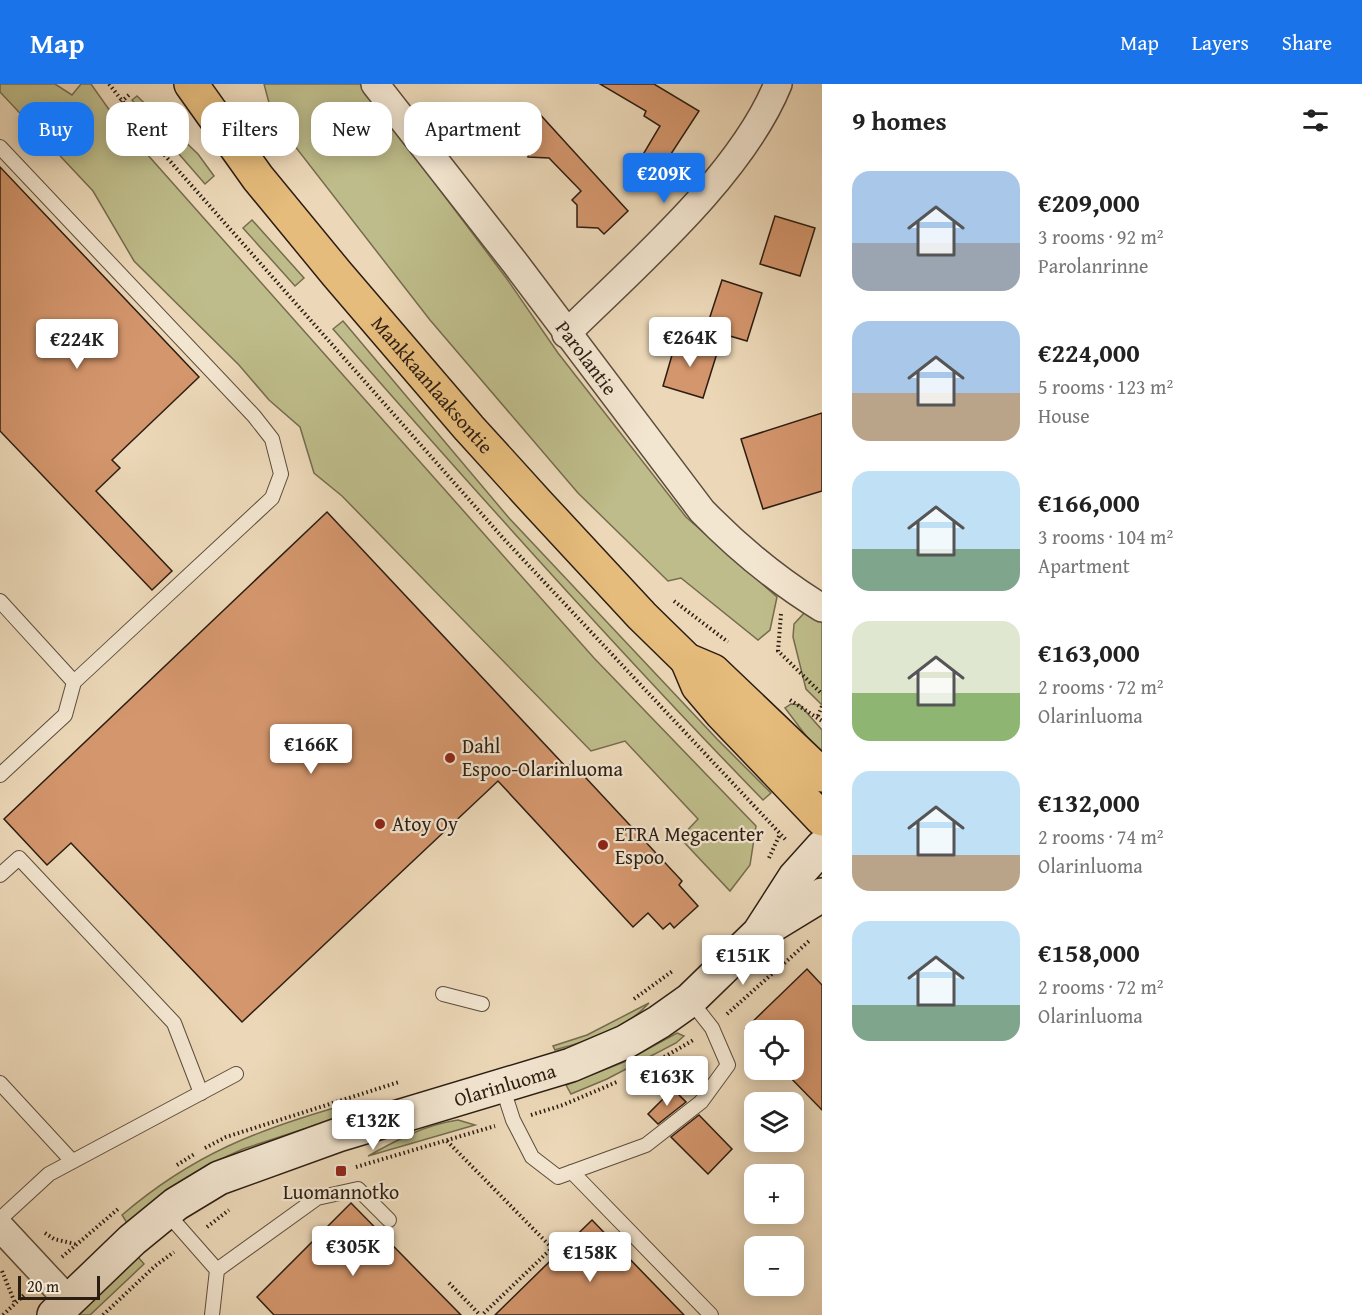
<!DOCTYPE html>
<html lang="en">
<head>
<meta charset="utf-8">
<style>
	:root { --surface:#fff; --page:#f6f6f6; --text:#222; --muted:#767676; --accent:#1a73e8 }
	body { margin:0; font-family:"Gentium Book Plus",serif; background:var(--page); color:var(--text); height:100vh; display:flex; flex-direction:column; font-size:22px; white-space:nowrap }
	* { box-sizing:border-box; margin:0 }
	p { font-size:20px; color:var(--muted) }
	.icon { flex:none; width:33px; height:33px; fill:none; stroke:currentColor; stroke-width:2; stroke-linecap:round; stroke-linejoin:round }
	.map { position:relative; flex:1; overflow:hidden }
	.drawer { display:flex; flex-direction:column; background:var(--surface); width:540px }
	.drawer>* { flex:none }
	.hud { position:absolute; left:18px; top:18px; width:570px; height:54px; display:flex; gap:12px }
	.buttons { position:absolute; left:744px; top:936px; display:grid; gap:12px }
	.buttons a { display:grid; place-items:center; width:60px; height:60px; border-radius:12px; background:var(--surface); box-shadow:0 3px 15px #0003; font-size:30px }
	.scale { position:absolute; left:18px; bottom:15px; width:82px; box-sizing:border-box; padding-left:6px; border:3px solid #2c1d12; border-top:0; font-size:16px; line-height:21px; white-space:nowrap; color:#2c1d12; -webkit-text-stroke:4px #f3e6d1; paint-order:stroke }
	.price { position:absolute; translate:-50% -51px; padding:0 14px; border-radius:6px; background:#fff; color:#222; font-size:20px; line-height:39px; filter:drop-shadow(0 2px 3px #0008) }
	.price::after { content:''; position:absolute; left:50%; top:36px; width:18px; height:14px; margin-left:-9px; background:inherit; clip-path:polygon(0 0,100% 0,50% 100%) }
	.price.current { background:var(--accent); color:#fff }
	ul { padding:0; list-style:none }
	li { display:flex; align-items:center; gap:18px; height:150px; padding:0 30px }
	li span { display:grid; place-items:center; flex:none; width:168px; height:120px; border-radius:18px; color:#555 }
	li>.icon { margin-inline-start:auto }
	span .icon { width:72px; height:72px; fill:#fffc; stroke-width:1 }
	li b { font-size:26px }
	h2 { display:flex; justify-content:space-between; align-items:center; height:72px; padding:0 30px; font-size:26px }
	.pill { padding:0 21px; border-radius:18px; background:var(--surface); box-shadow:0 3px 15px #0003; font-size:21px; line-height:54px }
	.pill.current { background:var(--accent); color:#fff }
	header { display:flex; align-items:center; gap:36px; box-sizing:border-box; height:84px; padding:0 30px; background:var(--accent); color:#fff }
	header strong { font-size:28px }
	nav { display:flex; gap:33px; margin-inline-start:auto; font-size:21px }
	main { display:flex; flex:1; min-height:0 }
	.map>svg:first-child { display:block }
</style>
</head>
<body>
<header>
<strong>Map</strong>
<nav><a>Map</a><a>Layers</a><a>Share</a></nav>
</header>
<main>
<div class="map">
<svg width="822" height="1231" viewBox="0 0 822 1231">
	<rect width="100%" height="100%" fill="#ecd8b8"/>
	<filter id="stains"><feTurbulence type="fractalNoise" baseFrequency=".00333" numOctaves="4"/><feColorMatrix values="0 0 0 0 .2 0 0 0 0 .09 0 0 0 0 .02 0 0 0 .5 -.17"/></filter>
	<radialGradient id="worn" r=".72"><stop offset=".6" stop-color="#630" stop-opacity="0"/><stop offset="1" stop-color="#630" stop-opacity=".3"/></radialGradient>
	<g fill="#bebc8a" stroke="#756c4e" stroke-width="1.5">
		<polygon points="0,0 55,0 72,11 81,0 91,0 115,34 594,574 756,742 750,781 730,807 680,754 698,735 625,657 591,667 342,412 314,389 300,343 269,316 239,281 134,177 93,107 0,8"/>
		<polygon points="264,0 360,0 507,195 558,269 686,433 777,513 770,546 758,556 681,494 668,497 578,409 430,236 273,34"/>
		<polygon points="137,12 198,70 214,92 205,100 132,16"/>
		<polygon points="252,136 304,194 295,202 243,144"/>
		<path d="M343,237L509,434L717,655L771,709L763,716C615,564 473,405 333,245Z"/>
		<polygon points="807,526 822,534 822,621 806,605 793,553 794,540"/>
		<polygon points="791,620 800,621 822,646 822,673 785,624"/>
		<path d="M649,919C624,947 589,956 555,966L553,962L587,951Z"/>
		<polygon points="677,949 684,952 676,959 607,995 571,1010 566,1001 624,978"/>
		<path d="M348,1020L334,1035L243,1065L208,1081L127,1139L122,1131C193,1070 259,1045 348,1020Z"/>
		<path d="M458,1036L475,1041L368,1072C397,1056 424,1041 458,1036Z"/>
		<polygon points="138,1173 144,1180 90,1231 77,1231"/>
	</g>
	<g fill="#d4966d" stroke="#2c1d12" stroke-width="1.5">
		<polygon points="600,0 654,0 699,27 654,96 635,84 660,42 644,32 646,27"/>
		<polygon points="536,26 628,127 604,150 598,144 577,143 577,121 572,116 581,107 549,74 528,73 528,52 519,42"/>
		<polygon points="0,83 199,293 112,376 120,384 96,407 172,487 152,506 0,347"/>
		<polygon points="775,132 815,144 800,192 760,180"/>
		<polygon points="722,196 762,209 747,257 706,245"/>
		<polygon points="677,254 718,266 703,314 663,302"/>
		<polygon points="822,329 822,407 763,425 741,355"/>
		<polygon points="327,428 567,684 572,679 682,797 679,801 698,822 674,844 670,839 663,845 648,829 633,843 498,697 242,938 71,759 47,781 4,735"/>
		<polygon points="807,885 822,901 822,1026 783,986 794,986 794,946 754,946 754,956 745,945"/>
		<polygon points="673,1005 686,1018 658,1040 648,1030"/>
		<polygon points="699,1031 732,1065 708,1090 671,1053"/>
		<polygon points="351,1119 461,1231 274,1231 257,1213"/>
		<polygon points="592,1136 684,1231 495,1231"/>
	</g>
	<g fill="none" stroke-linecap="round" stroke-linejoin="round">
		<g stroke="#5c4c3c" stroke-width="16">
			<g id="lane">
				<polyline points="0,63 254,332 272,355 281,390 272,414 74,598 65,631 0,691"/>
				<polyline points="0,517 74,598"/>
				<polyline points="0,791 19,774 174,939 201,1009"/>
				<polyline points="443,910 482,920"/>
				<polyline points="0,999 72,1077"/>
				<polyline points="502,1002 513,1036 532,1073 558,1093 646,1061 701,1018 728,981 712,944 690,916"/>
				<polyline points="572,1088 711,1231"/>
				<polyline points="166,1128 217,1186 212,1231"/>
				<polyline points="0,1135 49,1090 236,990"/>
				<polyline points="217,1186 317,1114 358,1105 389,1136"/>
			</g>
		</g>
		<g stroke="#5c4c3c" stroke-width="30">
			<g id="street">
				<path id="s1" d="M375,0L515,179L702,427C738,464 778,497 822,524"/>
				<path d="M566,250C637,180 741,91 778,0"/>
				<polyline points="0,1143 69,1217"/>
			</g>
		</g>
		<g stroke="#2c1d12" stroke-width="36">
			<g id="secondary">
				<polyline points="763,847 822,811"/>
				<path id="s2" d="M54,1231L132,1156L176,1120L219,1094L338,1051L571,981L625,958L659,938L690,916L759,849L795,793L822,763"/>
			</g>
		</g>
		<g stroke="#2c1d12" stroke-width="36">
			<g id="primary">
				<path id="s3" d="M191,0L258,94L337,190L469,344L539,421L642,532L687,576L713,587L822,691"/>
				<polyline points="687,576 698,602 721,629 822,735"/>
			</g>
		</g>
		<g stroke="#2c1d12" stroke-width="4" stroke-dasharray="1.5 3" stroke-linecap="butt">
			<polyline points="109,0 162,68 503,454 787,757"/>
			<polyline points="121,18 130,10"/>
			<polyline points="674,517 728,558"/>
			<polyline points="781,530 778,567 822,610"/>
			<polyline points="790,616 822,637"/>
			<polyline points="818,632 822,622"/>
			<polyline points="769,774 780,750"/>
			<polyline points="634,915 674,886"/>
			<polyline points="727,930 809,857"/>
			<polyline points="637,989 695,955"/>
			<polyline points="531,1031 563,1021 619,997"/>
			<polyline points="447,1057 552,1164 482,1231"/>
			<polyline points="205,1064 226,1053 399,998"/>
			<polyline points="177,1081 196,1069"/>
			<polyline points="356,1083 495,1042"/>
			<polyline points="207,1143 229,1126"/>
			<polyline points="45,1149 54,1155 75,1160"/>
			<polyline points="62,1173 118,1125"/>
			<polyline points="2,1187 15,1219"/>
			<polyline points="449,1199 480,1231"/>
			<polyline points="3,1231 25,1210"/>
			<polyline points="103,1231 155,1182 174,1168"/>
		</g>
		<use href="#lane" stroke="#f3e6d1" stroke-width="14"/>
		<use href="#street" stroke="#f3e6d1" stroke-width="27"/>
		<use href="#secondary" stroke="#f3e6d1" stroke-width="33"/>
		<use href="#primary" stroke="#e6bc7c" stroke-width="33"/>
	</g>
	<g fill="#8f2418" stroke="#f3e6d1" stroke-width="2">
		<circle cx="450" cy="674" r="6"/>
		<circle cx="380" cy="740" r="6"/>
		<circle cx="603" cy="761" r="6"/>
		<rect x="335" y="1081" width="12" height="12" rx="3"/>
	</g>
	<g text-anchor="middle" stroke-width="4.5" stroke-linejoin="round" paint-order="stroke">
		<g font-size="20" fill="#2c1d12" stroke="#f3e6d1">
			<text dy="7" stroke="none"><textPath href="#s1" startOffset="346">Parolantie</textPath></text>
			<text dy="7" stroke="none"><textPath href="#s3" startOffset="386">Mankkaanlaaksontie</textPath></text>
			<text dy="7" stroke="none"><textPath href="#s2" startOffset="516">Olarinluoma</textPath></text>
		</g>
		<g font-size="20" fill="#2c1d12" stroke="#f3e6d1" text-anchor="start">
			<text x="462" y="669">Dahl<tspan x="462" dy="23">Espoo-Olarinluoma</tspan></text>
			<text x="392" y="747">Atoy Oy</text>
			<text x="615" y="757">ETRA Megacenter<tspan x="615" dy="23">Espoo</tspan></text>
			<text x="341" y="1115" text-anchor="middle">Luomannotko</text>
		</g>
	</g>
	<rect width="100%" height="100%" filter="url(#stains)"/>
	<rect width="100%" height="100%" fill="url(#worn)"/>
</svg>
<div class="buttons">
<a><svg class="icon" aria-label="locate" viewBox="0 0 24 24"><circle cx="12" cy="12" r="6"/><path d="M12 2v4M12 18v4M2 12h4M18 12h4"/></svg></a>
<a><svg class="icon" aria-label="layers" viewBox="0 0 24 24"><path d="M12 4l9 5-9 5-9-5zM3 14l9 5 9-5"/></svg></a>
<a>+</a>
<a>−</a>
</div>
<div class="scale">20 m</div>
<b class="price current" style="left:664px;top:120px">€209K</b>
<b class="price" style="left:690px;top:284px">€264K</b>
<b class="price" style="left:77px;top:286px">€224K</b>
<b class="price" style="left:311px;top:691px">€166K</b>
<b class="price" style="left:743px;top:902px">€151K</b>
<b class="price" style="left:667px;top:1023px">€163K</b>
<b class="price" style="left:373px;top:1067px">€132K</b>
<b class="price" style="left:353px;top:1193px">€305K</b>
<b class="price" style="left:590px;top:1199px">€158K</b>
<div class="hud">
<a class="pill current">Buy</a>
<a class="pill">Rent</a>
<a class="pill">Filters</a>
<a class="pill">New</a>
<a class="pill">Apartment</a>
</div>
</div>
<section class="drawer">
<h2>9 homes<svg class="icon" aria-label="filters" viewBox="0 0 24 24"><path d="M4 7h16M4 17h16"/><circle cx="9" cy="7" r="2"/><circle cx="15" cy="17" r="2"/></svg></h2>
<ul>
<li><span style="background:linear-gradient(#a9c7e8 60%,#9aa5b1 0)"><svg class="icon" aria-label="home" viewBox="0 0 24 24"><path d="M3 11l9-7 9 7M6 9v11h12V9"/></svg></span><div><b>€209,000</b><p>3 rooms · 92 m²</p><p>Parolanrinne</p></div></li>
<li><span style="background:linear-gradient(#a9c7e8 60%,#b9a48a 0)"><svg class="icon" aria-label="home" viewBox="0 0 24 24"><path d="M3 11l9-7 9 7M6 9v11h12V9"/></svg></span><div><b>€224,000</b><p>5 rooms · 123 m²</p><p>House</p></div></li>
<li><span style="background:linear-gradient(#bfe0f5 65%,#7fa58c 0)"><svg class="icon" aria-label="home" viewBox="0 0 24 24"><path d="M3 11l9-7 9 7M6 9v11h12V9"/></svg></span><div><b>€166,000</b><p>3 rooms · 104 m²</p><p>Apartment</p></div></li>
<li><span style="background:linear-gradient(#dfe7d0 60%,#8fb573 0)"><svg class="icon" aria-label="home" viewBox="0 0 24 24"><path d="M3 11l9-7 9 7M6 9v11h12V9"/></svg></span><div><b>€163,000</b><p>2 rooms · 72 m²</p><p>Olarinluoma</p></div></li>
<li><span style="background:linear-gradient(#bfe0f5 70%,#b9a48a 0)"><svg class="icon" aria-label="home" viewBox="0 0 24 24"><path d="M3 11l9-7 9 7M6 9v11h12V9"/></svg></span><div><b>€132,000</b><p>2 rooms · 74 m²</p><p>Olarinluoma</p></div></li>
<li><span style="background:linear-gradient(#bfe0f5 70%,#7fa58c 0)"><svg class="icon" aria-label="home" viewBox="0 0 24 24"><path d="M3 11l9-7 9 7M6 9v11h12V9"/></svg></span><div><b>€158,000</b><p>2 rooms · 72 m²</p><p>Olarinluoma</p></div></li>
</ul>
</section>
</main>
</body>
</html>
